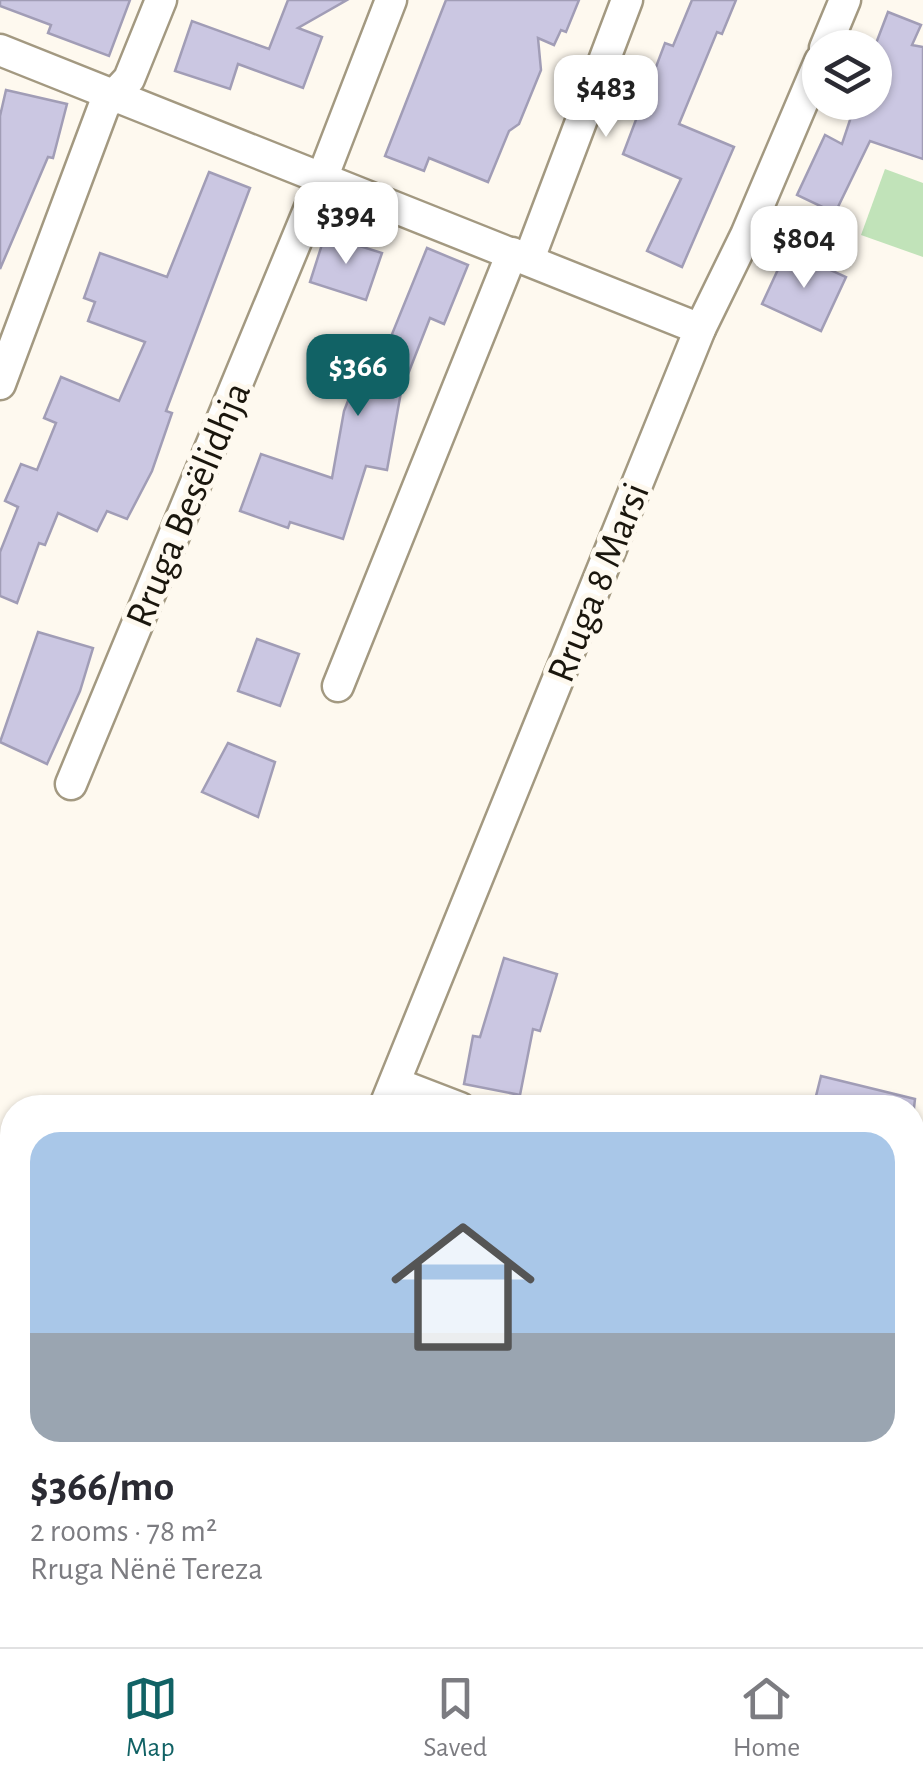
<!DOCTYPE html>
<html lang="en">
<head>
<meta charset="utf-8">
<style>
	:root { --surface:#fff; --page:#f7f7f7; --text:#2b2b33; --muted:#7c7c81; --line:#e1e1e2; --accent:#116265 }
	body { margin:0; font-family:"Alegreya Sans",sans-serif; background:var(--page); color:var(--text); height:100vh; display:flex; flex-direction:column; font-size:38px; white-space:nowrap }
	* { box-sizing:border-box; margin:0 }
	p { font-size:32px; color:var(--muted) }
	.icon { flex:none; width:55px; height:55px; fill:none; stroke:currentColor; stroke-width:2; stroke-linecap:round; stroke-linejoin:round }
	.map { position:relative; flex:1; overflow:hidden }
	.drawer { position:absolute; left:0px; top:1095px; width:925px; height:552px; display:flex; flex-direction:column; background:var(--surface); border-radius:40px 40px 0 0; box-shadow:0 2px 8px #0004 }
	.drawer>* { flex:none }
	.controls { position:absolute; left:802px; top:30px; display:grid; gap:20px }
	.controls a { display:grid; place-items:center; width:90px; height:90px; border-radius:50%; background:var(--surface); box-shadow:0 2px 8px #0004; font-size:50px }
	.price { position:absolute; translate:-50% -85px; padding:0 22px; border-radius:20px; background:#fff; color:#222; font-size:32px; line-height:65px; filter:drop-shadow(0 2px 5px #0008) }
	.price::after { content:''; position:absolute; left:50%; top:60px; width:30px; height:22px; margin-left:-15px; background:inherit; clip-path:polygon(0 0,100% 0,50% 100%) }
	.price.on { background:var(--accent); color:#fff }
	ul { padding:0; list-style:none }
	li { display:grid; align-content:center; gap:20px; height:530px; padding:0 30px }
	li span { display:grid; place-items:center; height:310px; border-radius:30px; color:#555 }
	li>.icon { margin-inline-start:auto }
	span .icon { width:180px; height:180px; fill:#fffc; stroke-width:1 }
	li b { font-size:42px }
	.menu { display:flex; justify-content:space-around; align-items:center; height:140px; border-top:2px solid var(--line); background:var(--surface); font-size:28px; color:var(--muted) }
	.menu a { display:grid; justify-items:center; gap:5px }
	.menu .on { color:var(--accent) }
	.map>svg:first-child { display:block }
</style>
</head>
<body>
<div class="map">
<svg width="923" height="1647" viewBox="0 0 923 1647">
	<rect width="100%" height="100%" fill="#fef9ef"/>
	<polygon fill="#c1e3b9" points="885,169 923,183 923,257 861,235"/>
	<g fill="#cbc7e2" stroke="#a19db6" stroke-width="2.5">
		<polygon points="0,0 130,0 109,56 48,33 51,25 0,6"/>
		<polygon points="288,0 347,0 298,28 322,37 303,88 238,64 230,89 175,71 192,21 269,49"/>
		<polygon points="446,0 579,0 566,32 561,30 554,45 538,38 541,70 519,124 509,131 488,182 429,158 424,171 385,156"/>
		<polygon points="692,0 736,0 722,34 717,32 679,124 734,147 682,267 647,251 681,179 623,154 665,43 673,46"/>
		<polygon points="888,12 921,25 912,45 923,47 923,159 870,141 835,213 797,195 825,135 842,144 856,102 875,102 875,46"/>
		<polygon points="6,90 67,104 53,158 48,157 0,269 0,116"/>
		<polygon points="209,172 250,188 166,411 172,413 152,471 127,519 107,511 97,531 58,513 45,545 39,543 17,603 0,596 0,552 18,507 5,501 21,464 37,470 56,423 44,418 61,377 119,401 145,342 88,321 95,302 84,298 100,253 167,277"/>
		<polygon points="325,235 382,253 366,300 310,282"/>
		<polygon points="427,248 468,265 444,324 430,318 401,392 387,470 366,466 343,539 290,522 288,528 240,511 261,454 332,478 344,411 356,380 371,386"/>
		<polygon points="787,250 846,277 821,331 762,304"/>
		<polygon points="38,632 93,648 80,691 47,764 0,742"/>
		<polygon points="257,639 299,654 280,706 238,691"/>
		<polygon points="228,743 275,762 258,817 202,792"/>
		<polygon points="504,958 557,974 540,1031 533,1029 520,1095 464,1084 473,1036 480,1037"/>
		<polygon points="821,1076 915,1099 914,1108 813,1108"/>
	</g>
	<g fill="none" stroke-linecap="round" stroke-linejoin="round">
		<g stroke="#a39981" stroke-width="35">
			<g id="minor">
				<polyline points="825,48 845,0"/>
				<polyline points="0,50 700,329"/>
				<polyline points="529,259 627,0"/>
				<polyline points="0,384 104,106 129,79 161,0"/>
				<polyline points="338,686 512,253"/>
				<polyline points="71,784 321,181 391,0"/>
				<polyline points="395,1083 460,1108"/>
				<polyline points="384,1108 700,329 746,235 820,61"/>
				<polyline points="912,1281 923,1285"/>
				<polyline points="912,1371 923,1344"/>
				<polyline points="710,1635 740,1647"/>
				<polyline points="165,1647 170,1635"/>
				<polyline points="803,1647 808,1635"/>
			</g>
		</g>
		<use href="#minor" stroke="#fff" stroke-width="30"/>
	</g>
	<g text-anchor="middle" stroke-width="10" stroke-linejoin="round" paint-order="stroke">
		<g font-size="40" fill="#1a160d" stroke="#fef9ef">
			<text transform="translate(187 504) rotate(-67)" y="14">Rruga Besëlidhja</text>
			<text transform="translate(597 582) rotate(-68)" y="14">Rruga 8 Marsi</text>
		</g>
	</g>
</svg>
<div class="controls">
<a><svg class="icon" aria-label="layers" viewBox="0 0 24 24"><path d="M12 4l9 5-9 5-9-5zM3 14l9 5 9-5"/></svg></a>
</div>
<b class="price" style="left:606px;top:140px">$483</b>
<b class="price" style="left:346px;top:267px">$394</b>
<b class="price" style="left:804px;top:291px">$804</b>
<b class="price on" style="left:358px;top:419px">$366</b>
<section class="drawer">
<ul>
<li><span style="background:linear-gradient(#a9c7e8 65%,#9aa5b1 0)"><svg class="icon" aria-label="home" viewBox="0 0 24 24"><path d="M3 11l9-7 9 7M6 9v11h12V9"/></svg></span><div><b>$366/mo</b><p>2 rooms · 78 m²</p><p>Rruga Nënë Tereza</p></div></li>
</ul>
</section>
</div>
<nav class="menu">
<a class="on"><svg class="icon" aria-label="map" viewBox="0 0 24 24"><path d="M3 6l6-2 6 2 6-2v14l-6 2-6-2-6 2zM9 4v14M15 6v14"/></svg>Map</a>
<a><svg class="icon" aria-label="saved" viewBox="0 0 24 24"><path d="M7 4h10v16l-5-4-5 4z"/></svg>Saved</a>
<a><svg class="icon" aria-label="home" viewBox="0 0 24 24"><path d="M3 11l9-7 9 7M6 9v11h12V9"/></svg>Home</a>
</nav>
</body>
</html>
